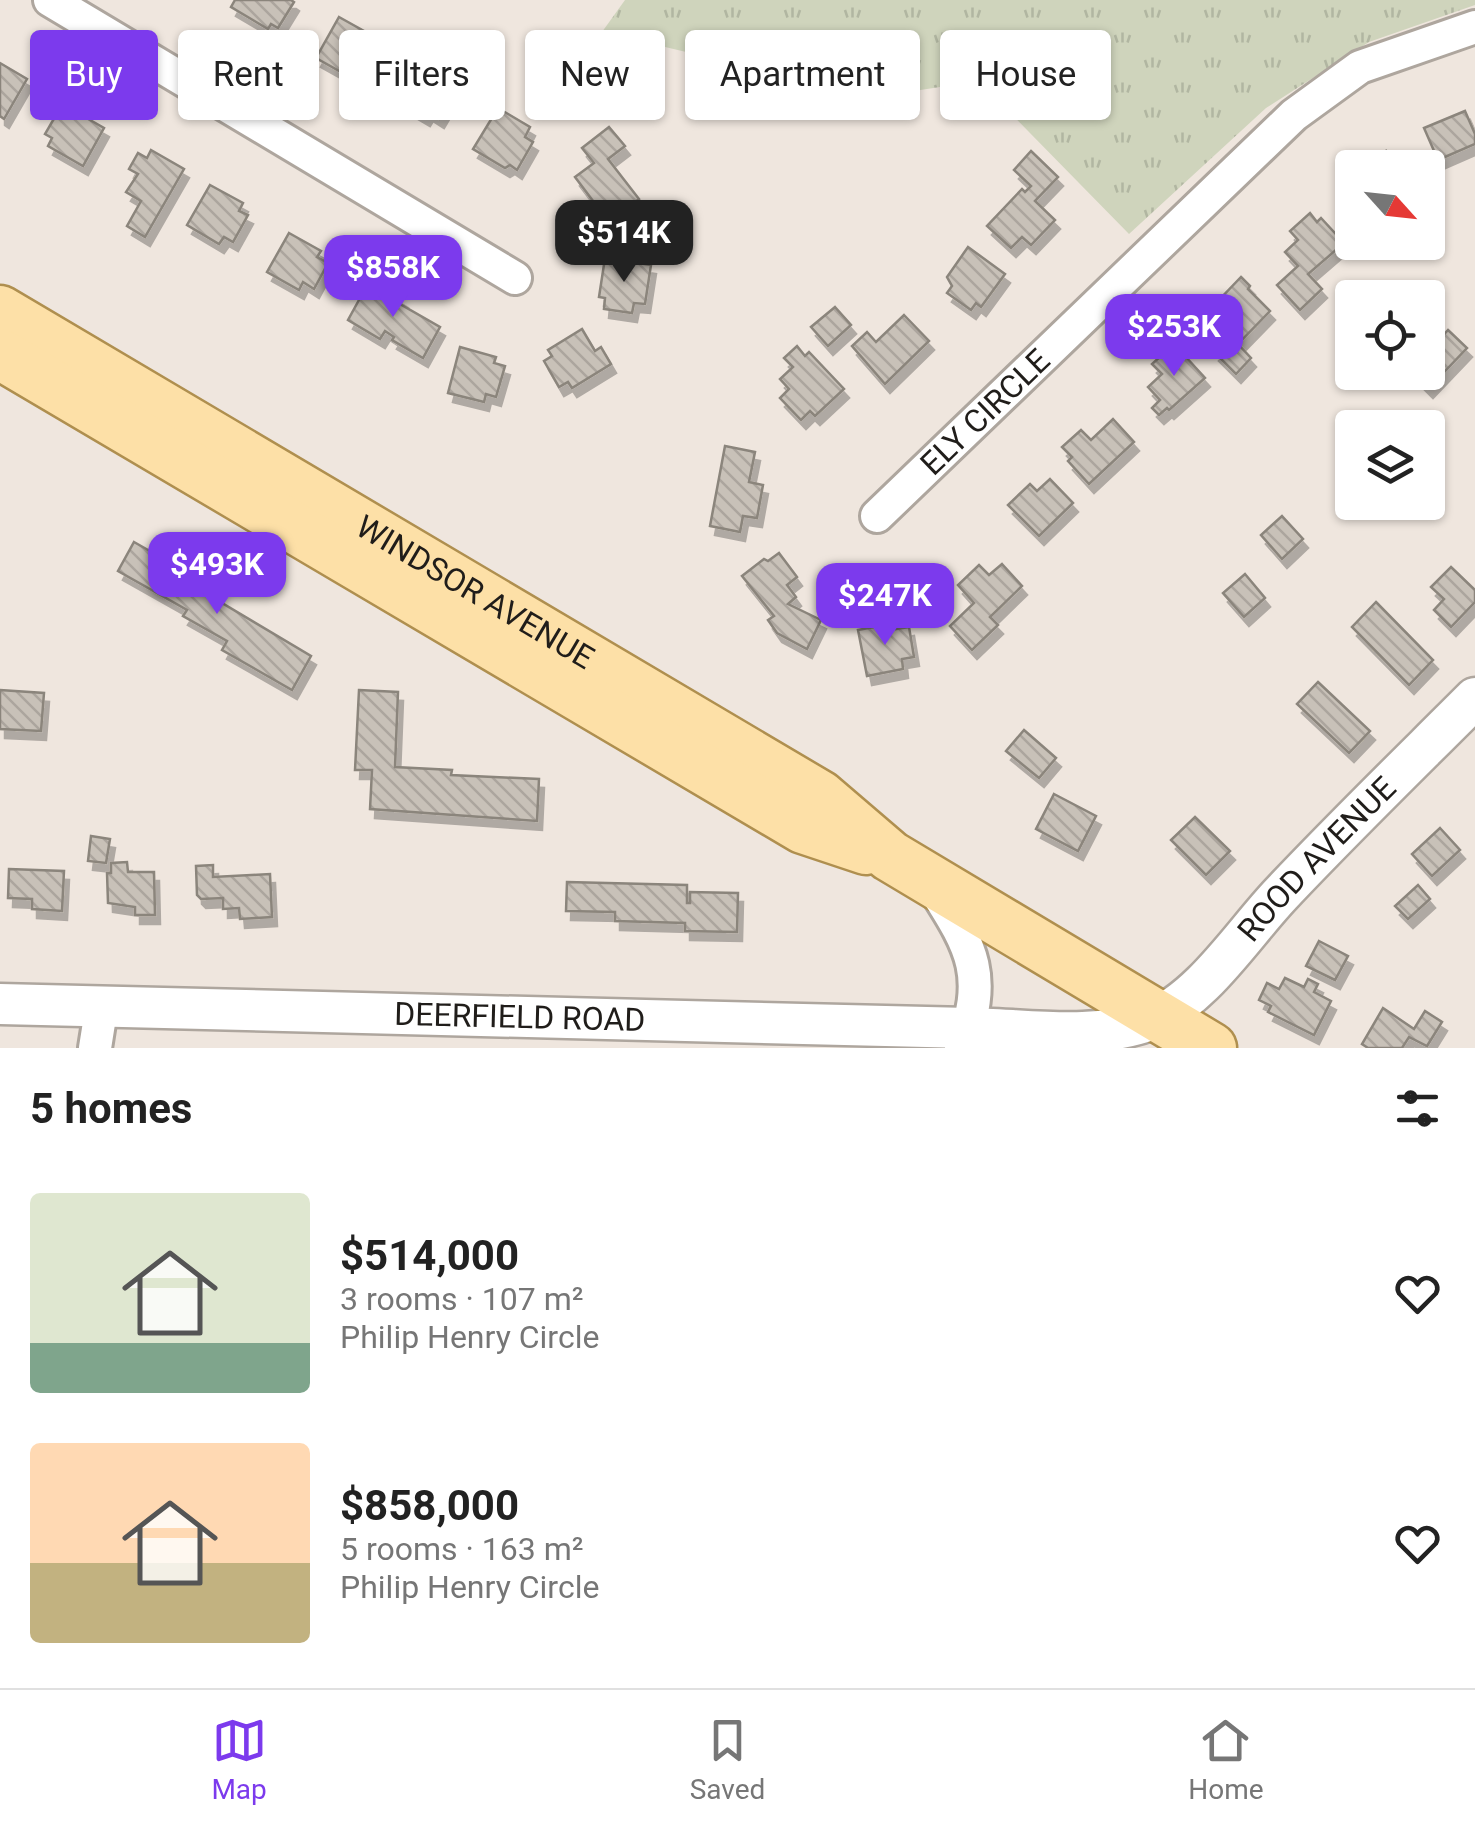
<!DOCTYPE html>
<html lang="en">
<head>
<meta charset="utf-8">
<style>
	:root { --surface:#fff; --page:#f2f2f2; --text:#222; --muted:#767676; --line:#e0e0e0; --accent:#7c3aed }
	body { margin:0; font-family:Roboto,sans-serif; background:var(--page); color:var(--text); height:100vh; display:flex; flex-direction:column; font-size:38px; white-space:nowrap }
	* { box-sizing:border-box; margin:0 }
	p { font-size:32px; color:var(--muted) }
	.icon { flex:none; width:55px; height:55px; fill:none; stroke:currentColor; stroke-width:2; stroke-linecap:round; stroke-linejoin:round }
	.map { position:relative; height:1048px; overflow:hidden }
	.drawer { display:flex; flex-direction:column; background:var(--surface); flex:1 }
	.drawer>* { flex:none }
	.banner { position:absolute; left:30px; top:30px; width:1415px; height:90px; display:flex; gap:20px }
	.needle { width:65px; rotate:117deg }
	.buttons { position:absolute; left:1335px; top:150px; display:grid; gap:20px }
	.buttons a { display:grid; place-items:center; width:110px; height:110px; border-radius:10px; background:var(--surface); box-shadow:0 2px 8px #0004; font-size:50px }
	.price { position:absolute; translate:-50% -85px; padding:0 22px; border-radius:20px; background:var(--accent); color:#fff; font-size:32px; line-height:65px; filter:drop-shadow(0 2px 5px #0008) }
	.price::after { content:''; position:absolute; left:50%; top:60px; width:30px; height:22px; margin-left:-15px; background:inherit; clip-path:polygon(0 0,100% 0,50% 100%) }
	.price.current { background:#222; color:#fff }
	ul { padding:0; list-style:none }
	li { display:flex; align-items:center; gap:30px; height:250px; padding:0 30px }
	li span { display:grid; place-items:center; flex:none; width:280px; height:200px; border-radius:10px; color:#555 }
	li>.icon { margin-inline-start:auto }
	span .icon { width:120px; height:120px; fill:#fffc; stroke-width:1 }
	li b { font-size:42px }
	h2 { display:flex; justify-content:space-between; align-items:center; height:120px; padding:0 30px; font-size:42px }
	.chip { padding:0 35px; border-radius:10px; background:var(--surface); box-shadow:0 2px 8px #0004; font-size:35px; line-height:90px }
	.chip.current { background:var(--accent); color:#fff }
	.tab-bar { display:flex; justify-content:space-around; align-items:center; height:140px; border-top:2px solid var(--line); background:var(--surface); font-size:28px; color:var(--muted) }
	.tab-bar a { display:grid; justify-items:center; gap:5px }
	.tab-bar .current { color:var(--accent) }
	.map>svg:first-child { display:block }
</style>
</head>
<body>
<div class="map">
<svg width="1475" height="1048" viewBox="0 0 1475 1048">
	<defs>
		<pattern id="park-tufts" width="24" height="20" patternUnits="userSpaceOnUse" patternTransform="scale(2.5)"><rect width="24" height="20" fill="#cfd4bc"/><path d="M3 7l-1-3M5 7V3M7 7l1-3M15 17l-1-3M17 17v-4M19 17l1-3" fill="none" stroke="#b1b6a1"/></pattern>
		<pattern id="building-back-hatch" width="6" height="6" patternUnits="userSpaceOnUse" patternTransform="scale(2.5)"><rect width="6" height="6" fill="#c8c1b8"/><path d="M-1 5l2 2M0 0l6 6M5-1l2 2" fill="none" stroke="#aca59e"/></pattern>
		<filter id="shadow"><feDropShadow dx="5" dy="9" stdDeviation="0" flood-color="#0004"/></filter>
	</defs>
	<rect width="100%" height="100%" fill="#efe6de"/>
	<polygon fill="url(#park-tufts)" points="625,0 1475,0 1475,5 1369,42 1266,108 1129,234 979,81 875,97 602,32"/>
	<g fill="url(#building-back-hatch)" stroke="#8b857c" stroke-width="2.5" filter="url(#shadow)">
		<polygon points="235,0 291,0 294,2 278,28 271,24 268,29 231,7"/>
		<polygon points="339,17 373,36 368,46 377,51 362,78 352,73 350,77 316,58"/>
		<polygon points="414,58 448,79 444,86 455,92 439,119 428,112 425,117 391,97"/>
		<polygon points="0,63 27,79 4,119 0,116"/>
		<polygon points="69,108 104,128 83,166 48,146 52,138 45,134 59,110 66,114"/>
		<polygon points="498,108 530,127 525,137 533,142 517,170 510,165 505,168 473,149"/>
		<polygon points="1465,111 1475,134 1475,144 1438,160 1424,128"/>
		<polygon points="609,127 625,146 608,159 639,199 605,226 589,205 593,201 575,177 594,163 582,148"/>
		<polygon points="151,150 184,169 145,237 127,226 141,201 126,192 138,174 129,169 138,153 147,158"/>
		<polygon points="1031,151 1058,177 1035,201 1055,220 1031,245 1022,237 1011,248 987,226 1022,189 1025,192 1031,186 1014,170"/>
		<polygon points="1386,151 1395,168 1365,168"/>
		<polygon points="210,185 243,203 239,211 248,215 233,242 224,237 219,244 187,225"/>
		<polygon points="1310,213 1317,222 1321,218 1344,243 1308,274 1322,289 1300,310 1277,285 1298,266 1285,252 1298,240 1290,231"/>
		<polygon points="289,233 321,251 317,257 328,263 314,289 303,282 299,290 267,272"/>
		<polygon points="968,247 1005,274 981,307 976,303 971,310 947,293 952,286 947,277"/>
		<polygon points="605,258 651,265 645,304 634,303 632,313 604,309 605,298 599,297"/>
		<polygon points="1241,277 1250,286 1248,289 1270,311 1238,344 1251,358 1236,374 1214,352 1230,336 1216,322 1228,309 1219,300"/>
		<polygon points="370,280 403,299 400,304 440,327 423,358 392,340 394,337 385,331 380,339 348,320"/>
		<polygon points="835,307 851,325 828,346 811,327"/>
		<polygon points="904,315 929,341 885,384 852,346 867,332 876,342"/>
		<polygon points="582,329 595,351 601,347 611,364 572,388 568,382 559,387 544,361 552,356 548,350"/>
		<polygon points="1448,330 1467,348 1428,389 1411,372 1428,372 1428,352"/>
		<polygon points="1174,344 1205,378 1169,410 1167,408 1159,415 1152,408 1160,400 1148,387 1162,374 1152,364"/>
		<polygon points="797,346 805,356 809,352 844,389 815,416 810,411 801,420 780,398 789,389 780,379 793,367 784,358"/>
		<polygon points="460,347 496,357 494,363 505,366 496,397 486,394 484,402 448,393"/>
		<polygon points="1113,419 1134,442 1089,484 1068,461 1072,457 1062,447 1081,430 1091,440"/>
		<polygon points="725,446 755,452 749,482 763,485 757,518 743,516 740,532 710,526"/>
		<polygon points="1050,479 1073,503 1039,536 1008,505 1030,484 1037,491"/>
		<polygon points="1282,516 1303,539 1282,559 1261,535"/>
		<polygon points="134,542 206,583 202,591 311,656 292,690 222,650 227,641 183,616 187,610 118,571"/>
		<polygon points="779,553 797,577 787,585 796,597 788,604 821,620 807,649 777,633 768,620 774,616 742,576 764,559 768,561"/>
		<polygon points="1002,564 1022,586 990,617 998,625 972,650 950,626 974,603 958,585 979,565 989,575"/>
		<polygon points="1451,567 1475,590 1475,602 1451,627 1434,610 1444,599 1431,587"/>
		<polygon points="1245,574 1265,598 1244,617 1223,593"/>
		<polygon points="1376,602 1433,660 1409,685 1352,627"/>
		<polygon points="895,623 896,629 909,627 914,657 902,659 903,669 867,676 858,630"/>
		<polygon points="1318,682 1370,731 1349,753 1297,704"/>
		<polygon points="0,690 44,693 41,731 0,729"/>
		<polygon points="359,690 398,692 395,767 452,770 451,775 539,779 537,821 370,809 372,770 355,770"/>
		<polygon points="1024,730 1056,758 1039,778 1006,751"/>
		<polygon points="1054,794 1096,816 1078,851 1036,829"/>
		<polygon points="1195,817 1230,851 1206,875 1171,840"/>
		<polygon points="1440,828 1460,850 1432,876 1412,854"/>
		<polygon points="91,836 110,839 106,863 88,861"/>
		<polygon points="127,862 128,872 154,872 155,915 135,915 135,907 108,903 107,873 111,873 111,863"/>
		<polygon points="213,865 213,877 270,874 272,917 240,919 239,908 223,909 223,898 201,899 197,895 196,866"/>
		<polygon points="9,869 64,871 62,911 32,909 32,899 8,898"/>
		<polygon points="567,882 687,885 687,903 690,903 690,892 738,893 737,932 685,931 685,923 615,921 615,912 566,911"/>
		<polygon points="1418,885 1430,899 1408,919 1395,906"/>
		<polygon points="1319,941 1348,956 1335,980 1306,966"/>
		<polygon points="1285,978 1304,987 1308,979 1318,984 1314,992 1331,1001 1314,1035 1268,1012 1271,1006 1259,1000 1267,983 1279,989"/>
		<polygon points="1383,1008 1414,1029 1425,1011 1442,1022 1427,1046 1409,1037 1402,1048 1368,1048 1362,1044"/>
	</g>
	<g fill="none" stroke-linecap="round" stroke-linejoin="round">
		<g stroke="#aea69e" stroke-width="38">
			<g id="minor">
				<polyline points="50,0 515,278"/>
				<path id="s1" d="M877,516L1294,115L1360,67L1475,27"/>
				<path d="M935,890C973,949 988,977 961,1048"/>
				<polyline points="95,1048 102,1004"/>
			</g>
		</g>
		<g stroke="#aea69e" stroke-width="45">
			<g id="tertiary">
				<path id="s2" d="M0,1004L968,1028C1026,1029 1095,1041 1150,1020C1202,1000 1243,934 1281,894C1344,827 1410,763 1475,698"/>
			</g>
		</g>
		<g stroke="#af8f4f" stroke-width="55">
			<g id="primary">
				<path id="s3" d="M0,311L820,796L890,856L1211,1048"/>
				<polyline points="0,354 803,828 866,849"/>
			</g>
		</g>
		<use href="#minor" stroke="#fff" stroke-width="32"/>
		<use href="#tertiary" stroke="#fff" stroke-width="40"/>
		<use href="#primary" stroke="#fde0a7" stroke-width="50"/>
	</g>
	<g text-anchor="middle" stroke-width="9" stroke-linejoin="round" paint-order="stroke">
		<g font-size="32" fill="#201d1a" stroke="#fcf3eb">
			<text dy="11" stroke="none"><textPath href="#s1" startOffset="150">ELY CIRCLE</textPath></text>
			<text dy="11" stroke="none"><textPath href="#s3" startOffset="552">WINDSOR AVENUE</textPath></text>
			<text dy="11" stroke="none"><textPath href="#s2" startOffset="1385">ROOD AVENUE</textPath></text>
			<text dy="11" stroke="none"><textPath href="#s2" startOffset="520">DEERFIELD ROAD</textPath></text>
		</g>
	</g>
</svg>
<div class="buttons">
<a><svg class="needle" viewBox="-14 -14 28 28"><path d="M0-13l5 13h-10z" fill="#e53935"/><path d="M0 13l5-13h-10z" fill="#767676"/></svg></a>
<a><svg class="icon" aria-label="locate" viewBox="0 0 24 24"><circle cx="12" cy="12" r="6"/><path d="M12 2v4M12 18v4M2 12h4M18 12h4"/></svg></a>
<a><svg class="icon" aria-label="layers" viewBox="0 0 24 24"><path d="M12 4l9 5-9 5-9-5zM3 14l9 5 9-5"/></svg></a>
</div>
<b class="price current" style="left:624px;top:285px">$514K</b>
<b class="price" style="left:393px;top:320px">$858K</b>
<b class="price" style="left:1174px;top:379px">$253K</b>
<b class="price" style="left:217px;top:617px">$493K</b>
<b class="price" style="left:885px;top:648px">$247K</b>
<div class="banner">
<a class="chip current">Buy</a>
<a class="chip">Rent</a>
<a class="chip">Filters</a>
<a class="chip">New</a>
<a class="chip">Apartment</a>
<a class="chip">House</a>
</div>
</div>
<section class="drawer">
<h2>5 homes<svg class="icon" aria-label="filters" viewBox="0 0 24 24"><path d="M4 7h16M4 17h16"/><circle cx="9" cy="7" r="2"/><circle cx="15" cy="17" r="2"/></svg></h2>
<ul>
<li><span style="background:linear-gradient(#dfe7d0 75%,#7fa58c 0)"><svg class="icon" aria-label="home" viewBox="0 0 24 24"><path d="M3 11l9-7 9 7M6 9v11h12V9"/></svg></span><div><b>$514,000</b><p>3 rooms · 107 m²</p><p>Philip Henry Circle</p></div><svg class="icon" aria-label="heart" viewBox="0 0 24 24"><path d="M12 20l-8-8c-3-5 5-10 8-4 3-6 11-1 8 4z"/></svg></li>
<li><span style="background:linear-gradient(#ffd9b3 60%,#c2b280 0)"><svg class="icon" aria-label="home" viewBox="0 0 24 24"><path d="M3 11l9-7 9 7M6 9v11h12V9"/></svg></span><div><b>$858,000</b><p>5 rooms · 163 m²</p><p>Philip Henry Circle</p></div><svg class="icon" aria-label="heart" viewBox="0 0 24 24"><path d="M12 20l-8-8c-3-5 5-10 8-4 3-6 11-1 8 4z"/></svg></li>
</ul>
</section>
<nav class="tab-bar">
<a class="current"><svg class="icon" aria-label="map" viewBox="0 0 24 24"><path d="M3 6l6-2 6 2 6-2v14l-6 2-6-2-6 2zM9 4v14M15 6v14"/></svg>Map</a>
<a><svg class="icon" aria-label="saved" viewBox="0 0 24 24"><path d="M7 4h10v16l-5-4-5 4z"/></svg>Saved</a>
<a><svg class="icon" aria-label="home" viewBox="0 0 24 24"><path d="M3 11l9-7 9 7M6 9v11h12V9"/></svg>Home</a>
</nav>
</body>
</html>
